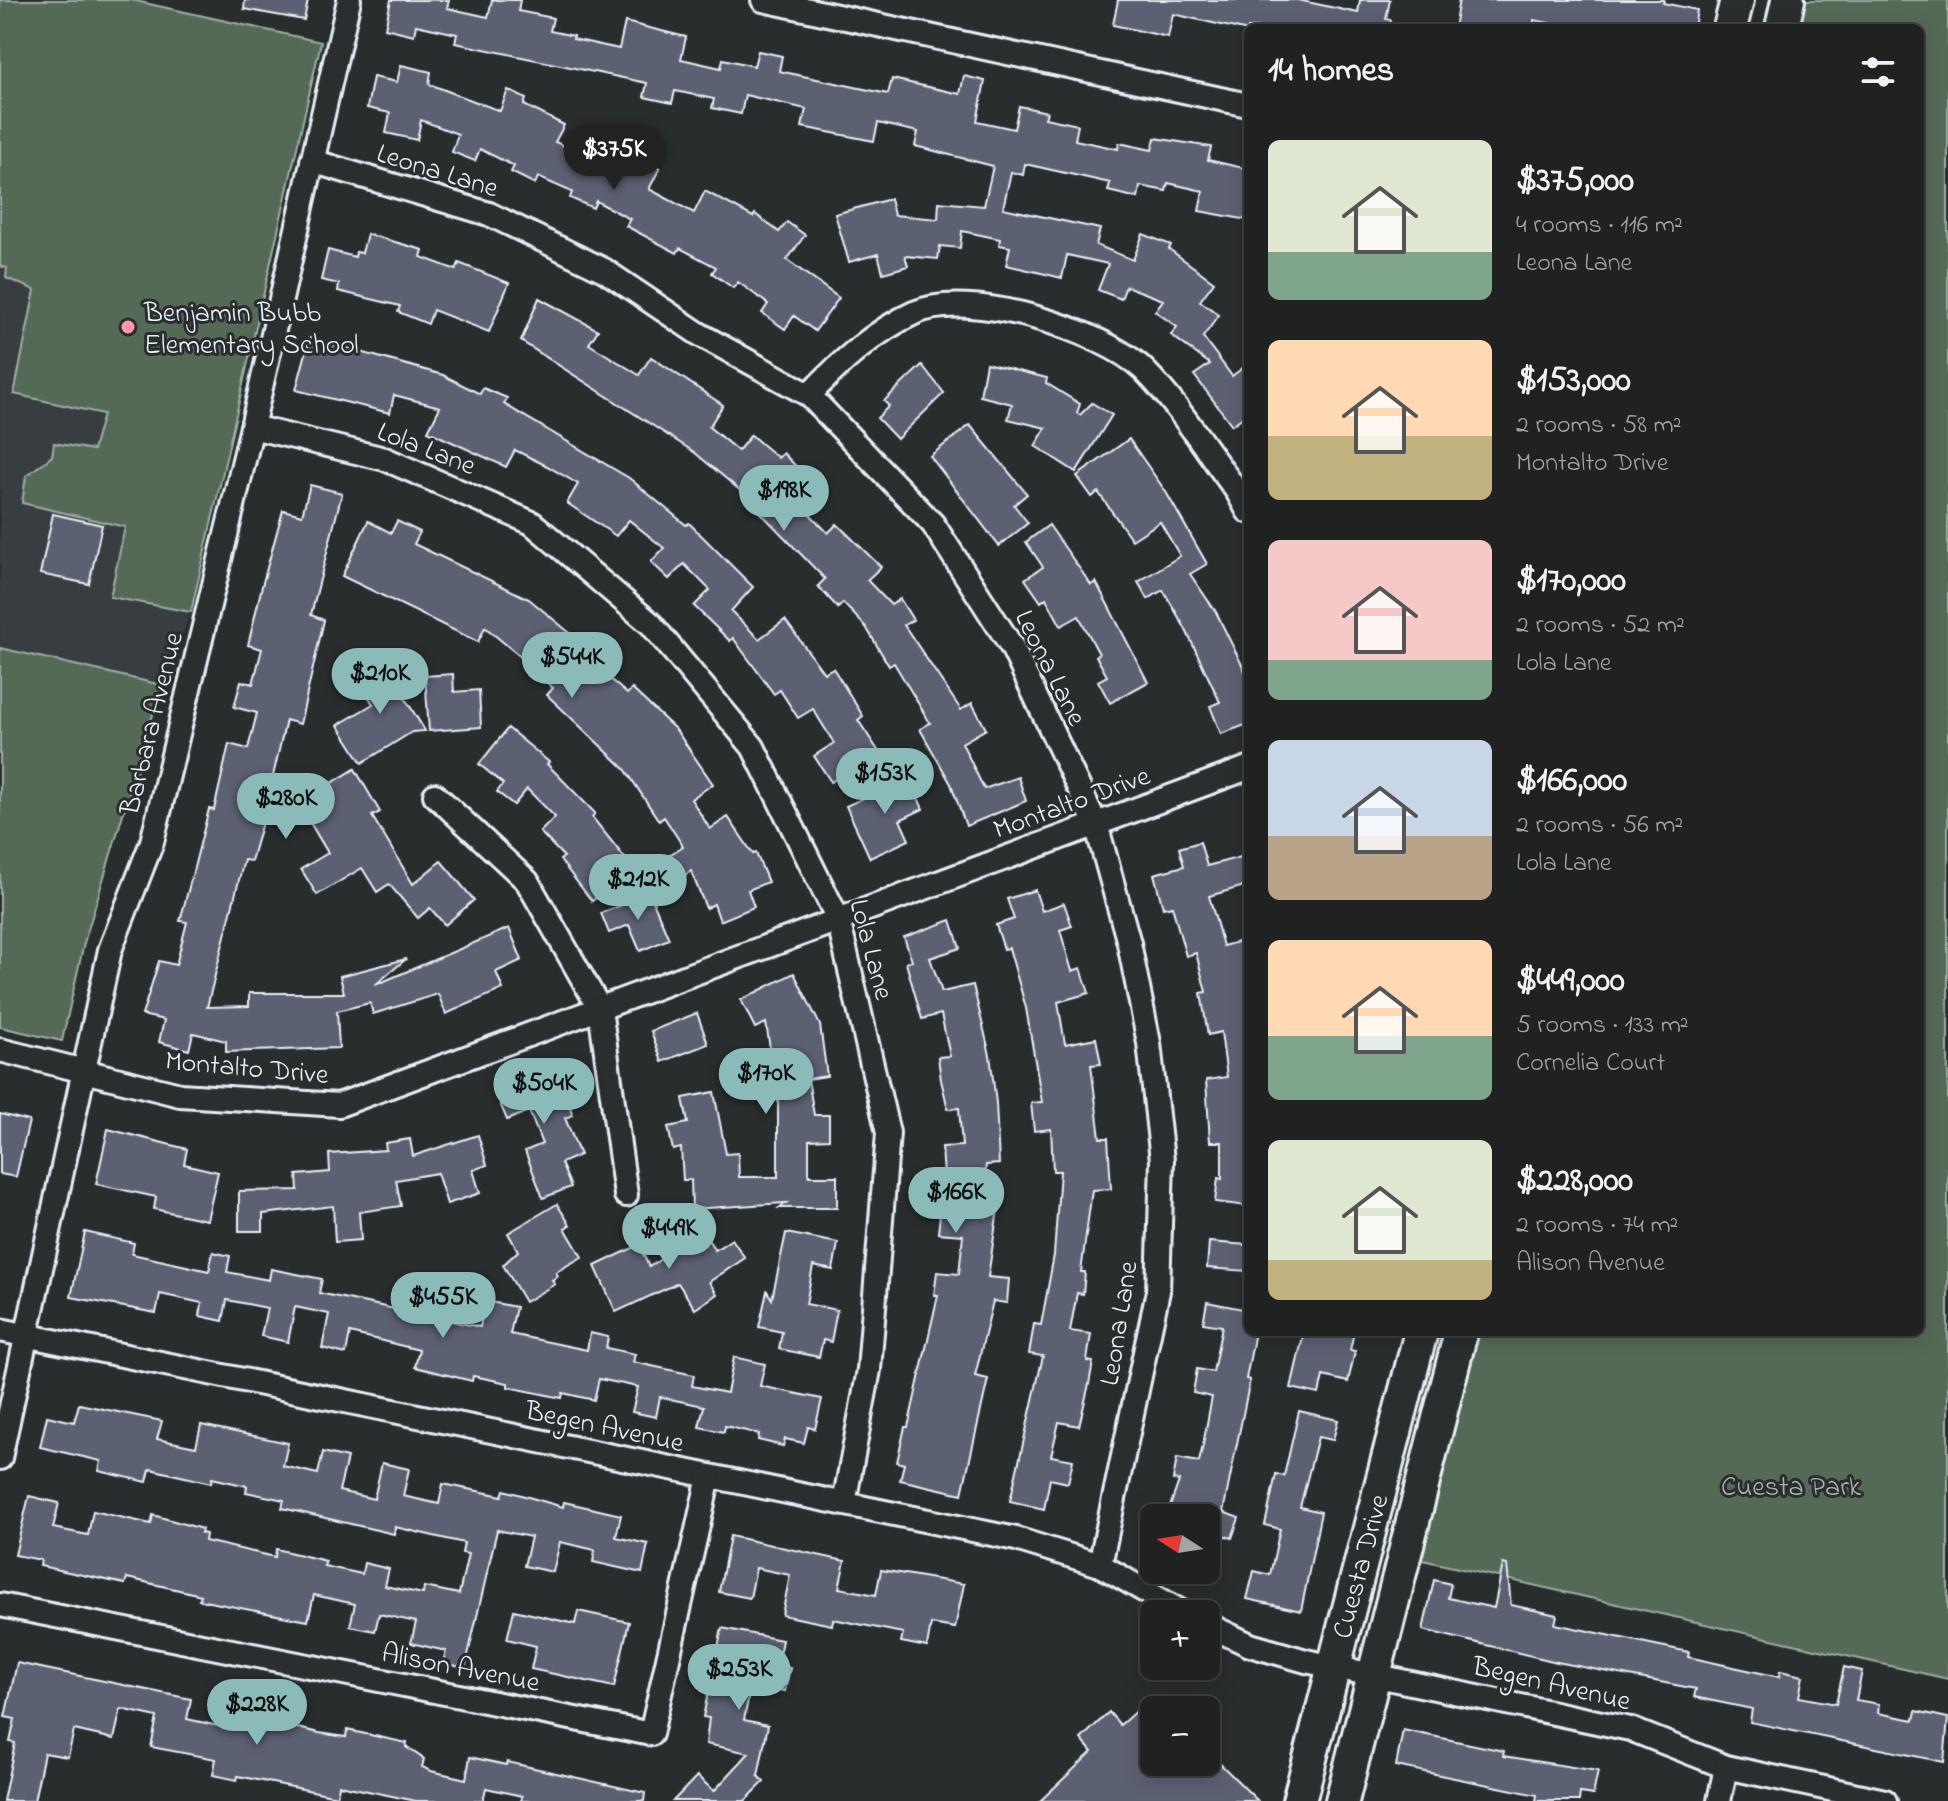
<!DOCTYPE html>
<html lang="en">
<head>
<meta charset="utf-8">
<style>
	:root { --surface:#202222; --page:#2d2f2f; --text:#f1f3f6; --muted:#a2a4a5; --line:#3d3f40; --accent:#8bbbb9 }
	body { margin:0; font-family:"Indie Flower",sans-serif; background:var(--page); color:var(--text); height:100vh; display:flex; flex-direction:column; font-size:30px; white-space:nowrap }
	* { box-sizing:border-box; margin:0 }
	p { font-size:26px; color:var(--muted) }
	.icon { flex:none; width:44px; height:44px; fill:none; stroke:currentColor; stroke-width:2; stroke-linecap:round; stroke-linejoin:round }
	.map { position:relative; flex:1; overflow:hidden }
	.drawer { position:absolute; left:1244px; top:24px; width:680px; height:1312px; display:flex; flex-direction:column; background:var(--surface); border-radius:12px; box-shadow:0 4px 20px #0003,0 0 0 2px var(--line) }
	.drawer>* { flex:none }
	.needle { width:52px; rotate:282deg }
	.fabs { position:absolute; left:1140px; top:1504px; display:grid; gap:16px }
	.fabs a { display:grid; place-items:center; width:80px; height:80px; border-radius:12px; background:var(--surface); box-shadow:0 4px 20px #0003,0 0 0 2px var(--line); font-size:40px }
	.price { position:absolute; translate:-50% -68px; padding:0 18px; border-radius:28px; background:var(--accent); color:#111; font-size:26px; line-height:52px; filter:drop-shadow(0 2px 4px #0008) }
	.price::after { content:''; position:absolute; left:50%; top:48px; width:24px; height:18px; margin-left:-12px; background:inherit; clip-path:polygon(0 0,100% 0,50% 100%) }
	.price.on { background:#222; color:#fff }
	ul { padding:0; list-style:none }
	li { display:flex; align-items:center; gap:24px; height:200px; padding:0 24px }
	li span { display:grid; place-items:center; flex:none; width:224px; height:160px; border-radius:12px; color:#555 }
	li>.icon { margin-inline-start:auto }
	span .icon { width:96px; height:96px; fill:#fffc; stroke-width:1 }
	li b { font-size:34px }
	h2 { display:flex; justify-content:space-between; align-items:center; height:96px; padding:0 24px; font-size:34px }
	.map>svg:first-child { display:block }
</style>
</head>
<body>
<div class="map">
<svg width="1948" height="1801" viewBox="0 0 1948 1801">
	<rect width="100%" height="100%" fill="#2a2d2e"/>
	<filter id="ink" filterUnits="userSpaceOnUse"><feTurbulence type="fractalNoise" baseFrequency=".0125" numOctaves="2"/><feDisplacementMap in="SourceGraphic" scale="16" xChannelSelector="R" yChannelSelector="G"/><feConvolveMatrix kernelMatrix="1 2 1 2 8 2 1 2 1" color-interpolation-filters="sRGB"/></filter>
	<g filter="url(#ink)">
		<polygon fill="#393d43" points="0,0 131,0 321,42 191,612 162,685 0,648"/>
		<g fill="#556b57" stroke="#9eaea8" stroke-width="2">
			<polygon points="0,0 131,0 321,42 191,612 110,597 125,527 22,503 26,476 52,456 54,443 93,450 103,414 14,394 35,290 6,278 7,268 0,266"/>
			<polygon points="1802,0 1948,0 1948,1679 1418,1559 1480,1332 1920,1332 1920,28 1795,28"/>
			<polygon points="0,648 162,685 84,943 62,1041 0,1027"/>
		</g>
		<g fill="#5c6173" stroke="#e8f1f8" stroke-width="2">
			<polygon points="245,0 308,0 304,20 244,9"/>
			<polygon points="391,0 449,0 447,8 488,17 492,0 520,0 518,11 553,18 550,31 574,36 573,39 619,49 625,22 686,37 681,59 721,68 723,59 754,66 758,51 782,56 779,71 888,94 892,79 960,94 964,76 985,81 977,121 1014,129 1019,106 1047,112 1045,118 1078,125 1075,140 1118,149 1119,143 1152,150 1155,138 1211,147 1208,160 1248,169 1248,220 1199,211 1203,191 1168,183 1166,191 1140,186 1138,198 1108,191 1110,183 1025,164 1023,175 1011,172 1003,208 1100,229 1096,245 1133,260 1143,234 1171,245 1169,249 1214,282 1200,301 1219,315 1203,337 1232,376 1248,364 1248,413 1232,425 1194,375 1210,364 1171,335 1177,327 1155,311 1163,300 1126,286 1121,299 1098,290 1108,264 1067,255 1062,278 1037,272 1006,265 1010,247 999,245 1000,239 962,231 960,248 940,246 938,259 905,256 908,266 883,273 878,254 849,262 835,214 890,199 894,215 938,219 939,202 984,206 993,166 915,146 918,132 878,123 874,141 802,127 806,109 745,95 741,114 712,108 714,99 675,91 672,103 644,97 647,83 455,43 457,34 416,25 414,35 385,28"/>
			<polygon points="1118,0 1298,0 1358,13 1360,0 1390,0 1386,19 1391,20 1390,28 1248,28 1248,31 1173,14 1168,37 1113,25"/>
			<polygon points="1459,0 1664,0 1663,3 1697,10 1694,28 1573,28 1534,20 1534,28 1454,28"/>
			<polygon points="401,65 431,72 429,84 500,111 508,90 526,99 524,105 564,125 555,142 624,172 633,155 660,168 649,189 694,213 705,191 753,217 755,214 779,232 787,222 805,235 787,260 839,298 815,331 794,316 785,329 762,313 768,304 738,282 733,288 712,273 716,267 680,248 677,253 626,226 630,219 596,201 593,208 570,198 572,192 538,177 535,184 511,172 514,166 480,149 475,161 452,152 458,134 421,120 417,140 386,133 390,113 367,108 373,77 397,82"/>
			<polygon points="367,234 423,250 421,257 456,270 459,263 509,283 489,332 433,310 428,324 398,312 400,306 338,291 339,284 321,280 328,250 355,257 356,252 362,253"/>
			<polygon points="539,298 598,330 589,344 639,375 651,357 723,405 709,427 738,451 751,435 778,458 783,453 821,492 804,508 828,533 837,524 881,567 867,580 891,605 900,599 913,620 904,625 961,710 972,703 986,729 962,743 984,789 1018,777 1026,801 966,826 951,784 920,729 930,723 894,663 889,666 866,627 843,603 838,608 818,586 825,579 757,509 760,507 694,452 521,341"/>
			<polygon points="310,338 443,375 480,394 483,388 507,398 504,404 629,478 686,525 689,523 753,587 731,611 759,639 785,620 824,673 833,668 863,716 858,720 879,752 831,782 814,756 834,743 813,709 798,718 780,690 774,694 733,638 730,641 694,606 710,590 684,564 669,579 651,562 664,548 629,520 616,536 567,503 578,484 547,466 515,450 506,467 428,431 440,407 394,395 390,413 296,390"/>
			<polygon points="986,363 1047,378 1046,383 1080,404 1077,413 1080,415 1092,403 1112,415 1076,472 1035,446 1046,428 1008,419 1012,404 980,396"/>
			<polygon points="922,365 944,393 897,439 877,418 889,406 884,401"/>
			<polygon points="970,425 1027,494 1014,505 1028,523 999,546 930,456"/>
			<polygon points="1129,439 1166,492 1207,564 1190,574 1216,612 1248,677 1248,724 1221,734 1210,706 1220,702 1185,628 1163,590 1148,599 1138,582 1180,556 1160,522 1132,540 1098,492 1092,497 1077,476"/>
			<polygon points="310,485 342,493 311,615 324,620 300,724 286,720 264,815 251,861 244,860 207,1007 249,1006 249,993 344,993 340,976 406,959 375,985 509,928 522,960 496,972 503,989 446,1014 438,994 373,1014 370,1003 337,1011 339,1048 226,1052 226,1041 193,1033 189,1050 159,1042 164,1020 142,1015 159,961 176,965 187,922 180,921 188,891 209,809 214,810 229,744 248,749 257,713 234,707 241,681 253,684 262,649 248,645 262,586 283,510 302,515"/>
			<polygon points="53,514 102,525 89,584 40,574"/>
			<polygon points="368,521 391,533 397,521 420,532 414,544 529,599 582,643 576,649 627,694 632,689 676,730 713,784 691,799 710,829 728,817 753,854 756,853 768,882 748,890 754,907 720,921 714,904 706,908 691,871 682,877 668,856 683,846 664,817 659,821 625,769 547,695 553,688 532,669 535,669 485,627 478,642 342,576"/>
			<polygon points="1049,525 1091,585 1096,582 1148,682 1110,703 1098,681 1107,676 1096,656 1099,654 1079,616 1061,626 1046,598 1041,602 1025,579 1043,567 1026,542"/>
			<polygon points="383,662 425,731 412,732 362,763 338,725 373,704 357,678"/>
			<polygon points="453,674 454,692 479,690 481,727 429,731 425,676"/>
			<polygon points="508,728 549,762 547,764 595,813 592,817 633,868 592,901 560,860 564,857 540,832 555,817 527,789 514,805 497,792 503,784 479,764"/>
			<polygon points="355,769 380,812 372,816 413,884 441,861 474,900 445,925 430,908 418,918 389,884 377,892 362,868 317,895 301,869 328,853 309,821 327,809 317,792"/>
			<polygon points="909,777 923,809 900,820 909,840 870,858 846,806"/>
			<polygon points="1200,842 1207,866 1248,855 1248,885 1209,896 1223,946 1248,939 1248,1206 1215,1202 1218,1178 1222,1179 1222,1142 1210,1142 1206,1080 1227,1077 1221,1032 1208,1035 1201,993 1206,992 1196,953 1186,956 1172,906 1163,908 1154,874 1184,866 1179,848"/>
			<polygon points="1035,890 1042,911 1064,903 1072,926 1060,930 1072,971 1081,968 1089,993 1058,1002 1065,1044 1096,1038 1101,1064 1091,1065 1100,1138 1108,1138 1111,1189 1092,1190 1081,1272 1085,1272 1083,1294 1077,1293 1070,1331 1091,1334 1087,1361 1093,1362 1089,1384 1079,1426 1059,1422 1051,1456 1073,1460 1068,1483 1050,1479 1044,1509 1010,1501 1043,1356 1029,1354 1034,1324 1041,1325 1054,1255 1060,1171 1053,1171 1051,1129 1034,1131 1031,1103 1042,1102 1026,1008 1009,948 1004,949 996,925 1014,919 1007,899"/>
			<polygon points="650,894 669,939 640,951 629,925 609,933 601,913"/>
			<polygon points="951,920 960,948 930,958 942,992 973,985 990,1055 996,1103 999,1164 986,1165 981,1207 998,1209 988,1277 1009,1279 1007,1303 993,1301 975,1376 988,1379 962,1494 900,1480 904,1464 897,1462 905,1427 908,1427 938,1295 934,1295 937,1272 959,1274 963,1235 938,1233 944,1176 942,1147 962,1146 959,1108 948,1109 941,1080 938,1057 950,1056 941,1014 922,1019 906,963 912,961 904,937"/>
			<polygon points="794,973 820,1025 827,1076 808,1079 814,1115 829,1115 829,1139 809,1140 809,1176 837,1176 837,1208 779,1208 786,1203 692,1209 691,1180 683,1180 681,1148 673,1150 668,1127 688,1123 683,1098 714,1092 726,1154 738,1153 739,1177 778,1177 778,1099 766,1023 755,1028 741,1000"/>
			<polygon points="697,1013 708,1044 662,1062 651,1031"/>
			<polygon points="554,1067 573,1115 565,1118 580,1155 561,1163 571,1187 543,1198 525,1151 542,1144 529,1111 507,1120 495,1091"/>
			<polygon points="0,1114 29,1121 16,1177 0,1174"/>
			<polygon points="108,1129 187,1149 184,1164 218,1172 207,1220 154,1209 156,1197 96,1184"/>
			<polygon points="478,1135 487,1165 473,1170 480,1193 447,1204 437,1173 396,1180 401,1206 359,1212 361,1240 335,1242 333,1206 263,1214 263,1231 239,1231 239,1191 298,1190 297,1175 330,1172 329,1154 386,1150 385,1143 410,1139 413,1156"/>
			<polygon points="557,1204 570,1225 565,1228 582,1257 556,1272 558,1276 552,1280 555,1284 525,1302 503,1265 518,1251 508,1233"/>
			<polygon points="699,1226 715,1250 732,1239 745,1258 709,1282 717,1294 695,1309 678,1283 616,1312 595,1266 639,1245 649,1267 683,1244 680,1240"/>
			<polygon points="85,1232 134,1243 132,1254 209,1271 213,1252 230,1256 227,1272 269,1280 271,1269 322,1279 319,1293 480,1327 485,1301 516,1307 510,1334 587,1350 590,1333 608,1337 606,1348 635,1354 633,1362 694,1375 692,1386 727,1393 734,1357 765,1364 760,1386 822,1399 815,1429 808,1427 804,1443 785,1439 783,1446 758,1440 759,1434 725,1426 724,1432 699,1427 704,1406 660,1397 656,1417 632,1412 638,1387 599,1379 594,1400 563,1393 562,1398 508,1387 508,1383 473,1376 472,1381 415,1367 419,1350 350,1333 346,1354 322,1348 329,1314 295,1307 288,1342 261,1336 267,1308 227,1300 223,1321 200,1316 202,1303 160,1294 156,1313 71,1297"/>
			<polygon points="786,1233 838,1243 833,1270 813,1266 806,1304 837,1310 831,1342 823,1340 819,1357 779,1349 782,1332 759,1327 767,1291 772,1299"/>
			<polygon points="1209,1242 1248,1245 1248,1271 1207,1268"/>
			<polygon points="1207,1302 1248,1310 1248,1332 1255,1332 1246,1379 1250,1380 1223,1512 1239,1518 1232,1538 1206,1530 1206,1518 1166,1518 1179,1481 1173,1480 1177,1458 1199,1462 1203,1445 1212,1397 1193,1393 1197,1369 1213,1372 1222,1326 1203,1323"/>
			<polygon points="1304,1332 1354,1332 1350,1350 1355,1351 1348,1382 1323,1376 1319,1394 1291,1388"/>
			<polygon points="79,1404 162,1421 157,1439 196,1447 201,1425 288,1443 283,1466 318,1474 323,1452 347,1458 339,1491 374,1499 382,1463 409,1469 403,1496 439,1504 443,1484 502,1496 504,1490 563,1507 564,1502 621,1515 616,1537 648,1544 642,1573 593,1562 595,1550 560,1542 553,1572 524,1566 531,1537 497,1530 465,1668 443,1663 446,1651 411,1643 416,1622 379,1614 375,1631 350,1626 355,1604 314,1595 308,1621 199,1600 201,1595 127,1578 125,1584 40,1566 41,1560 15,1555 29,1496 59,1503 53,1528 88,1535 93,1511 151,1524 153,1515 202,1529 201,1533 206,1534 205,1541 275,1557 276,1549 326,1561 324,1566 362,1574 364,1563 389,1569 385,1586 423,1594 424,1587 459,1594 468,1554 462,1553 464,1543 395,1527 394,1534 282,1508 284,1500 246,1492 247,1486 212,1478 211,1483 150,1469 147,1482 99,1471 101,1461 40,1447 47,1416 74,1422"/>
			<polygon points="1299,1411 1338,1420 1333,1440 1318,1437 1300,1507 1321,1512 1301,1611 1247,1599 1254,1571 1270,1575 1280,1529 1265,1525 1276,1474 1284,1476"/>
			<polygon points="730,1536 845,1561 839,1588 876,1595 881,1570 964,1584 955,1628 931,1624 927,1647 901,1642 903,1633 833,1619 832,1625 782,1615 790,1575 756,1568 750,1598 719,1592"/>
			<polygon points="1503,1564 1507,1565 1511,1605 1557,1615 1555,1624 1689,1652 1688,1657 1779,1677 1780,1671 1803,1676 1799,1697 1836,1704 1844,1667 1862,1671 1856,1700 1879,1704 1878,1713 1914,1720 1916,1711 1948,1718 1944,1762 1750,1722 1752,1709 1694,1697 1696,1689 1557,1662 1423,1630 1434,1580 1451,1584 1448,1598 1494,1608"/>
			<polygon points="514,1610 575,1624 578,1611 629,1622 614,1687 531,1669 536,1646 507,1639"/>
			<polygon points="722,1628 782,1640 777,1665 790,1668 785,1691 751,1685 744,1720 768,1725 758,1776 764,1782 745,1801 673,1801 697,1776 714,1791 749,1753 706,1744 709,1718 703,1717 708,1693 715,1694 723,1654 717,1653"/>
			<polygon points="17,1663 191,1699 187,1719 223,1727 228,1706 287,1718 285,1725 319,1733 346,1737 347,1730 407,1743 406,1747 424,1759 422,1767 431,1771 466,1779 470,1757 506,1765 507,1762 645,1793 644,1801 521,1801 522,1796 486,1788 483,1801 416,1801 339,1785 337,1796 238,1776 237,1780 213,1775 216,1759 151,1747 157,1717 121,1709 114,1739 74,1730 68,1757 44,1753 34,1801 3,1801 15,1743 10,1742 15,1719 5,1717"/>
			<polygon points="1137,1710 1154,1730 1154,1762 1206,1762 1206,1750 1258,1801 1040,1801 1092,1752 1081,1739 1109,1712 1120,1725"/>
			<polygon points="1403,1730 1504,1751 1503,1756 1598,1771 1593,1795 1580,1793 1579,1801 1536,1801 1537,1795 1396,1766"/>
		</g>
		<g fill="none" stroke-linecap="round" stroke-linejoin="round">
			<g stroke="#e8f1f8" stroke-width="28">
				<g id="minor">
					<polyline points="763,0 1248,105"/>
					<polyline points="312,161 489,214 604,270 699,334 809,395 933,524 1012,647 1096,824 1129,943 1149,1043 1162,1160 1158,1291 1100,1565"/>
					<path d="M809,395C840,363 873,332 914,313C968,288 1103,330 1144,370C1178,404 1208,453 1237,491L1248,511"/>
					<polyline points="252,427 385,459 532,523 651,624 753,747 838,919 888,1133 869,1370 844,1503"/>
					<polyline points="435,795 527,881 600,1009 626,1195"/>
					<polyline points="0,1050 180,1095 339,1105 1248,768"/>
					<polyline points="0,1330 1016,1539 1100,1565 1185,1614"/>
					<polyline points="0,1458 110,950 152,842 252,427 349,0"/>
					<polyline points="0,1605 651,1734 709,1477"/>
					<polyline points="1206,1624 1250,1645 1306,1661 1630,1729 1726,1767 1885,1801"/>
					<polyline points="1719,1801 1726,1767"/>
				</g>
			</g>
			<g stroke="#e8f1f8" stroke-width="38">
				<g id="secondary">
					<polyline points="1730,28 1737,0"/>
					<polyline points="1782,28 1788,0"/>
					<polyline points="1299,1801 1421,1332"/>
					<polyline points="1342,1801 1461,1332"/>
				</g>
			</g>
			<use href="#minor" stroke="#2a2d2e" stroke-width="22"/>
			<use href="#secondary" stroke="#2a2d2e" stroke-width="32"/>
		</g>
	</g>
	<circle fill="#ff9aa2" stroke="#2a2d2e" stroke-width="3" cx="128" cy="327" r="8"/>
	<g text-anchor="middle" stroke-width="6" stroke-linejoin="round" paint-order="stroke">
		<g font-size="28" fill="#e8f1f8" stroke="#2a2d2e">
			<text transform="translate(438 169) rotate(17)" y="10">Leona Lane</text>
			<text transform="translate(427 447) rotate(21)" y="10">Lola Lane</text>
			<text transform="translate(1052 667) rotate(63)" y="10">Leona Lane</text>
			<text transform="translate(150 723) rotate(-76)" y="10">Barbara Avenue</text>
			<text transform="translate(1071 801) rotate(-20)" y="10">Montalto Drive</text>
			<text transform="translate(873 949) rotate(75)" y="10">Lola Lane</text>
			<text transform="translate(247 1066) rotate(5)" y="10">Montalto Drive</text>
			<text transform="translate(1117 1323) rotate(-81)" y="10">Leona Lane</text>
			<text transform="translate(605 1425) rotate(12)" y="10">Begen Avenue</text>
			<text transform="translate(1359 1566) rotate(-75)" y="10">Cuesta Drive</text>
			<text transform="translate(461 1666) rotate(11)" y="10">Alison Avenue</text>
			<text transform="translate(1552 1682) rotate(13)" y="10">Begen Avenue</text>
		</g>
		<g font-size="28" fill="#e8f1f8" stroke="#2a2d2e" text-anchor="start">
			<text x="144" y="321">Benjamin Bubb<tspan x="144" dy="32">Elementary School</tspan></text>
		</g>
		<g font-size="28" fill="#a6b5b0" stroke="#2a2d2e">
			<text x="1791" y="1495">Cuesta Park</text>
		</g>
	</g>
</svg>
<div class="fabs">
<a><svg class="needle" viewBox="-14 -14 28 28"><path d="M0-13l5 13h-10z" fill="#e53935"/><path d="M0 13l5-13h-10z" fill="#a2a4a5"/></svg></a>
<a>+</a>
<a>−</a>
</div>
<b class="price on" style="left:614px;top:192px">$375K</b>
<b class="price" style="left:784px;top:533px">$198K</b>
<b class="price" style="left:572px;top:700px">$544K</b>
<b class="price" style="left:380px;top:716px">$210K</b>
<b class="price" style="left:885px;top:816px">$153K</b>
<b class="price" style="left:286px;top:841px">$280K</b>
<b class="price" style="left:638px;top:922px">$212K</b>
<b class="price" style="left:766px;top:1116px">$170K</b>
<b class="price" style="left:544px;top:1126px">$504K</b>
<b class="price" style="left:956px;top:1235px">$166K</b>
<b class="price" style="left:669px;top:1271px">$449K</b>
<b class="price" style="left:443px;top:1340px">$455K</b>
<b class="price" style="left:739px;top:1712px">$253K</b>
<b class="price" style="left:257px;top:1747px">$228K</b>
<section class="drawer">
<h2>14 homes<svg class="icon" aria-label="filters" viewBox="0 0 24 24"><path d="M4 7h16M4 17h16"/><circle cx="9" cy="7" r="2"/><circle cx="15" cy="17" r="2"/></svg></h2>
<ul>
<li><span style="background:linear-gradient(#dfe7d0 70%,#7fa58c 0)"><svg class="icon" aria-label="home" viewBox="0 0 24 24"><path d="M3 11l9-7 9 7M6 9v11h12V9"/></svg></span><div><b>$375,000</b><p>4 rooms · 116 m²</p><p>Leona Lane</p></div></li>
<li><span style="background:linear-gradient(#ffd9b3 60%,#c2b280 0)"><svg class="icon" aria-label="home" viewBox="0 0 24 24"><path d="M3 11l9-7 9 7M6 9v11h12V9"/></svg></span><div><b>$153,000</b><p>2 rooms · 58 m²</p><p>Montalto Drive</p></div></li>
<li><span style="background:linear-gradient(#f6c9c9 75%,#7fa58c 0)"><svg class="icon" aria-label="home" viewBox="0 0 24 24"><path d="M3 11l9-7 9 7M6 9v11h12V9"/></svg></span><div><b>$170,000</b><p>2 rooms · 52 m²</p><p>Lola Lane</p></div></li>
<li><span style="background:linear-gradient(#c9d6e8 60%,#b9a48a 0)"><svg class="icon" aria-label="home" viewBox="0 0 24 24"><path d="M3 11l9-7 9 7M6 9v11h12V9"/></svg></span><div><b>$166,000</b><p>2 rooms · 56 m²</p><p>Lola Lane</p></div></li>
<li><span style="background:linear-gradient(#ffd9b3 60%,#7fa58c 0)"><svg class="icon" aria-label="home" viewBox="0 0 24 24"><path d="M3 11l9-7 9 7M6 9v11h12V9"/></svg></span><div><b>$449,000</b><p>5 rooms · 133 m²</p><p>Cornelia Court</p></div></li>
<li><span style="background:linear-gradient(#dfe7d0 75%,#c2b280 0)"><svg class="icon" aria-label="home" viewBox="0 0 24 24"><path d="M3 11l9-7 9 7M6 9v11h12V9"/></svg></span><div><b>$228,000</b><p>2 rooms · 74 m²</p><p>Alison Avenue</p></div></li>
</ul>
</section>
</div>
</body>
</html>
